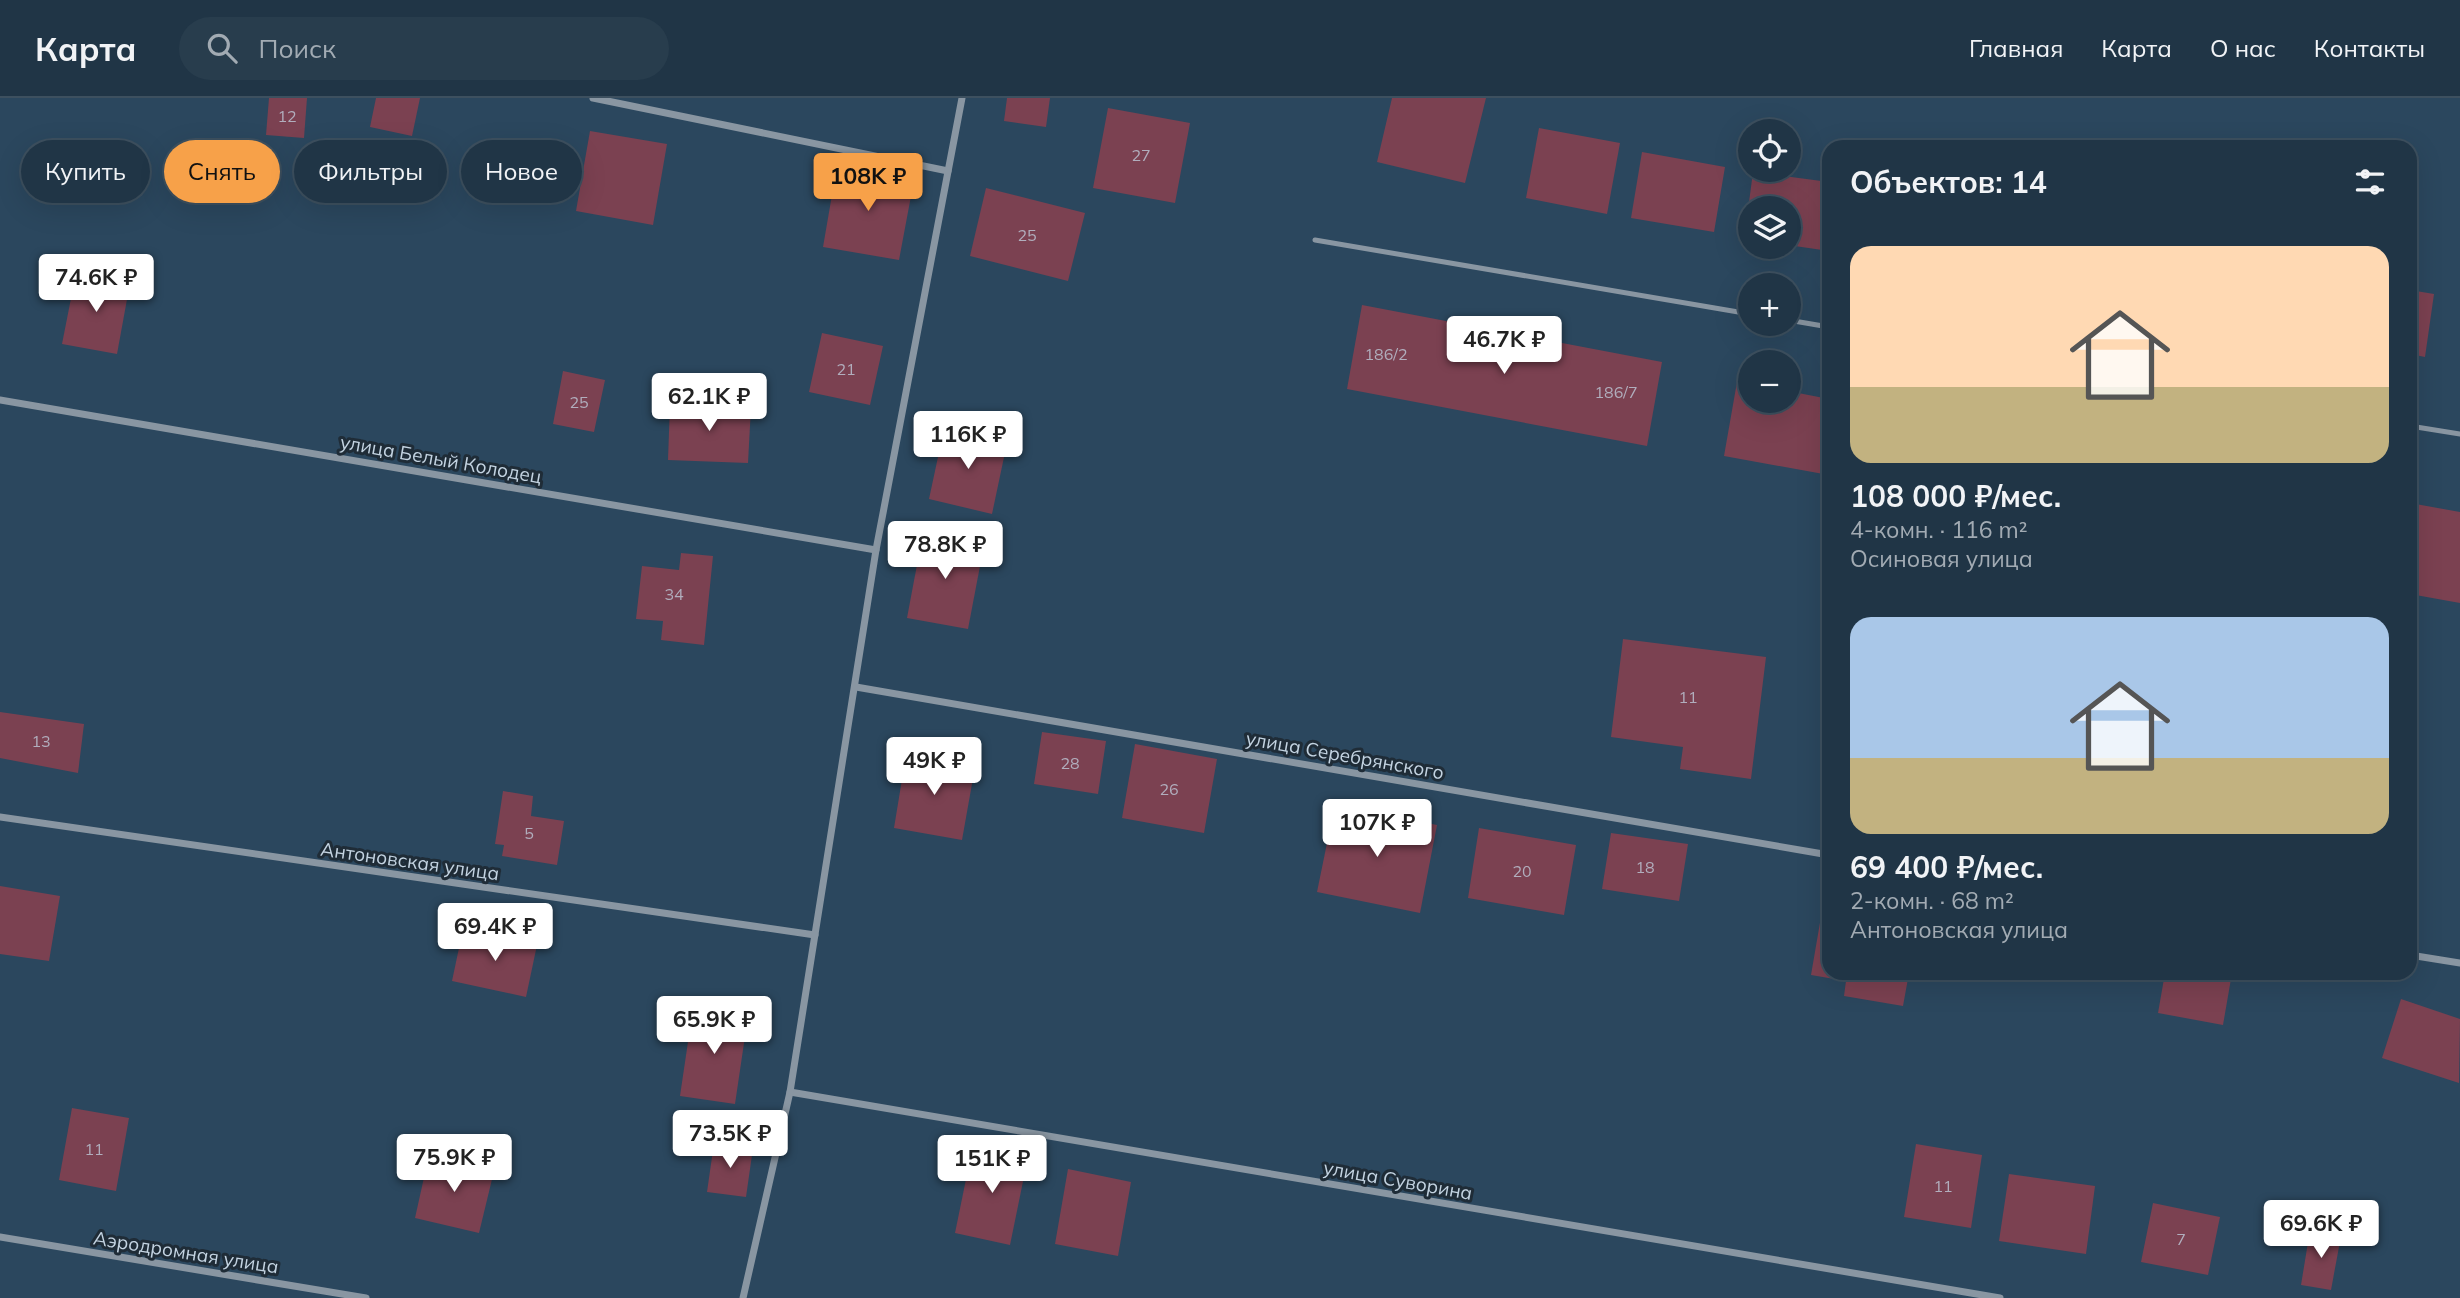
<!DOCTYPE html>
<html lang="ru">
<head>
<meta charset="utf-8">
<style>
	:root { --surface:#203546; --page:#283d4d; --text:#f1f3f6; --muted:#a2abb3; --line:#3d505f; --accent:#f7a149 }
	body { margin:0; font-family:Mulish,sans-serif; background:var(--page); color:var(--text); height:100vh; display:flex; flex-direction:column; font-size:26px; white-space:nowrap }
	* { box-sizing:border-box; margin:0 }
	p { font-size:23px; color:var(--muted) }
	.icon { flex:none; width:38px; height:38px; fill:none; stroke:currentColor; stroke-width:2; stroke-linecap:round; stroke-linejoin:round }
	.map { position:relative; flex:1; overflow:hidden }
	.drawer { position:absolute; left:1822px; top:42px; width:595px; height:840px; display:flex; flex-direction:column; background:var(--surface); border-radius:21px; box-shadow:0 7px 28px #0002,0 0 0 2px var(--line) }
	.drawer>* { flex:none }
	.hud { position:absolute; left:21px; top:42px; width:665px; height:63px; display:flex; gap:14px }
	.tools { position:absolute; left:1738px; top:21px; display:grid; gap:14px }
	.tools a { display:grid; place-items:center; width:63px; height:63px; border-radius:50%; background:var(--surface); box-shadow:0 7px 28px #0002,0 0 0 2px var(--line); font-size:35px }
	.price { position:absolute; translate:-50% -60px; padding:0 16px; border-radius:7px; background:#fff; color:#222; font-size:23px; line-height:46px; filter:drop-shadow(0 2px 4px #0008) }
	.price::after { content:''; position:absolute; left:50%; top:42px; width:21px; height:16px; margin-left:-10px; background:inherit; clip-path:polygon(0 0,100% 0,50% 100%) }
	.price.selected { background:var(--accent); color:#111 }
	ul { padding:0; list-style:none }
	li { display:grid; align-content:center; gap:14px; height:371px; padding:0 28px }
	li span { display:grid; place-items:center; height:217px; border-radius:21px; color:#555 }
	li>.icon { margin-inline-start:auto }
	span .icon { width:126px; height:126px; fill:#fffc; stroke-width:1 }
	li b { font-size:30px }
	h2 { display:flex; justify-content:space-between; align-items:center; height:84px; padding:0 28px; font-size:30px }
	.tag { padding:0 24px; border-radius:32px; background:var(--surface); box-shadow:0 7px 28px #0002,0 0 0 2px var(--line); font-size:24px; line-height:63px }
	.tag.selected { background:var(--accent); color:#111 }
	header { display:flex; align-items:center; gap:42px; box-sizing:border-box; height:98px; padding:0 35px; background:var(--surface); border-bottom:2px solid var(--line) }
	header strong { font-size:33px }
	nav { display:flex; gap:38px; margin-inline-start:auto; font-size:24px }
	.search { width:490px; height:63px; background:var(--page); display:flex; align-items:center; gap:18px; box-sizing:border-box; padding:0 24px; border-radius:38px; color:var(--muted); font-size:26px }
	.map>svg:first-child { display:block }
</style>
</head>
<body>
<header>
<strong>Карта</strong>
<div class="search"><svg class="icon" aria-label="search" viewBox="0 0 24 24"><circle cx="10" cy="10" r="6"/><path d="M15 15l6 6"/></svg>Поиск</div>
<nav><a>Главная</a><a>Карта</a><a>О нас</a><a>Контакты</a></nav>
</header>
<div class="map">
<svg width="2460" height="1200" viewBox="0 0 2460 1200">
	<rect width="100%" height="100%" fill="#2b475e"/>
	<g fill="#7b4151">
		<polygon points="269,0 307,0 304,40 266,37"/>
		<polygon points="376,0 420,0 412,38 370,29"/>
		<polygon points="1007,0 1050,0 1046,29 1004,23"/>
		<polygon points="1392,0 1486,0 1465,85 1377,64"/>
		<polygon points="1108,10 1190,25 1175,105 1093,90"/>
		<polygon points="1539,30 1620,45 1607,116 1526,100"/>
		<polygon points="590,33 667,46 653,127 576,113"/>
		<polygon points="1642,54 1725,69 1714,134 1631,120"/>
		<polygon points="837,68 914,82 899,162 823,149"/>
		<polygon points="1753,74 1829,84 1829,153 1788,147 1788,110 1750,110 1750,142 1744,142"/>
		<polygon points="986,90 1085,115 1068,183 970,158"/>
		<polygon points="76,175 130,185 117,256 62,246"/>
		<polygon points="2410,192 2434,196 2425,259 2410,256"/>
		<polygon points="1362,207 1662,264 1647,348 1347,291"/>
		<polygon points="822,235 883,248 870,307 809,294"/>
		<polygon points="563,273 605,282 594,334 553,326"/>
		<polygon points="1737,284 1750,286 1750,303 1788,303 1788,293 1829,301 1829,377 1724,358"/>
		<polygon points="670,306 751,309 748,365 668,362"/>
		<polygon points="944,331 1007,345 992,416 929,401"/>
		<polygon points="2410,405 2460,414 2460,505 2410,496"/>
		<polygon points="923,435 984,447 968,531 907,520"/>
		<polygon points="681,455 713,458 704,547 661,542 663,523 636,521 642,468 679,472"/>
		<polygon points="1623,541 1766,559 1751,681 1680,671 1683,649 1611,639"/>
		<polygon points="0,614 84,626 78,675 0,660"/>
		<polygon points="1042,634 1106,643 1098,696 1034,686"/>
		<polygon points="1135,646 1217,661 1204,735 1122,720"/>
		<polygon points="906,657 975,669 962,742 894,730"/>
		<polygon points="503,693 533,698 531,718 564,723 557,767 502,758 504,747 495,746"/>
		<polygon points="1335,706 1437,727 1420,815 1317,794"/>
		<polygon points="1479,730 1576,747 1564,817 1468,800"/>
		<polygon points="1611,735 1688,746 1679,803 1602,791"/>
		<polygon points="0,788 60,798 49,863 0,856"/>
		<polygon points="1822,813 1829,814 1829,875 1909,875 1903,908 1844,898 1846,883 1811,877"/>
		<polygon points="463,831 537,847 526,899 452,883"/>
		<polygon points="2165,875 2232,875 2223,927 2158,915"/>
		<polygon points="2401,901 2460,921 2459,985 2382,960"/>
		<polygon points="693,910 748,918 735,1006 680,998"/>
		<polygon points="72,1010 129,1020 116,1093 59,1082"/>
		<polygon points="714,1045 753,1050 746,1099 707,1094"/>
		<polygon points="1916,1046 1982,1057 1971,1130 1904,1119"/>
		<polygon points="973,1047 1028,1059 1010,1147 955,1135"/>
		<polygon points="429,1057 494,1073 479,1135 415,1120"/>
		<polygon points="1068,1071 1131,1084 1118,1158 1055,1146"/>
		<polygon points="2009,1076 2095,1088 2086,1156 1999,1143"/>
		<polygon points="2153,1105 2220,1119 2208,1177 2141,1164"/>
		<polygon points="2310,1132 2341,1138 2331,1192 2301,1187"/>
	</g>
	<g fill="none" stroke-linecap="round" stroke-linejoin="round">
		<g stroke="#8996a2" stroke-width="5">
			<polyline points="1315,142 1750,216"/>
			<polyline points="1788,222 1829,229"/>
			<polyline points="2410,328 2460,336"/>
		</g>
		<g stroke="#8996a2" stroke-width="7">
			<polyline points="593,0 948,73"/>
			<polyline points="0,302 876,452"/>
			<polyline points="856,589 1829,757"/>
			<polyline points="0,719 815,837"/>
			<polyline points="2410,857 2460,865"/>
			<polyline points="790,994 2000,1200"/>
			<polyline points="0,1139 366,1200"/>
			<polyline points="743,1200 790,994 876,452 962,0"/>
		</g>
	</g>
	<g text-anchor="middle" stroke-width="6" stroke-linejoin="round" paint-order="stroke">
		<g font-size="16" fill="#b1aebd">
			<text x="287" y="24">12</text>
			<text x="1141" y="63">27</text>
			<text x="1027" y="143">25</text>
			<text x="1386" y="262">186/2</text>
			<text x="846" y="277">21</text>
			<text x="1616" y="300">186/7</text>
			<text x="579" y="310">25</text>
			<text x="674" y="502">34</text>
			<text x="1688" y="605">11</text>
			<text x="41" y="649">13</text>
			<text x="1070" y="671">28</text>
			<text x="1169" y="697">26</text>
			<text x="529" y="741">5</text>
			<text x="1645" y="775">18</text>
			<text x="1522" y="779">20</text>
			<text x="94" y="1057">11</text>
			<text x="1943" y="1094">11</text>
			<text x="2181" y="1147">7</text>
		</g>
		<g font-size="19" fill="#c3d3e1" stroke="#1f2c37">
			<text transform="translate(441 361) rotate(10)" y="7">улица Белый Колодец</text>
			<text transform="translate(1345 657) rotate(10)" y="7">улица Серебрянского</text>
			<text transform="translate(410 763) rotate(8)" y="7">Антоновская улица</text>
			<text transform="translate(1398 1082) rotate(10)" y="7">улица Суворина</text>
			<text transform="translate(186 1154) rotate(9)" y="7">Аэродромная улица</text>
		</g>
	</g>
</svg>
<div class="tools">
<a><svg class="icon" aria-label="locate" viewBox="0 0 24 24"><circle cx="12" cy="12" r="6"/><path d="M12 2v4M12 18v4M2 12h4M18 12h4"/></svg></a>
<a><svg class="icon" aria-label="layers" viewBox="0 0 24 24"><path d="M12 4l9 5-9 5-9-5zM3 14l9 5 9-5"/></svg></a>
<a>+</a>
<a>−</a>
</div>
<b class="price selected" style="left:868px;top:115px">108K ₽</b>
<b class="price" style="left:96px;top:216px">74.6K ₽</b>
<b class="price" style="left:1504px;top:278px">46.7K ₽</b>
<b class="price" style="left:709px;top:335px">62.1K ₽</b>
<b class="price" style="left:968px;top:373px">116K ₽</b>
<b class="price" style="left:945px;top:483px">78.8K ₽</b>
<b class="price" style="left:934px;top:699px">49K ₽</b>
<b class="price" style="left:1377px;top:761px">107K ₽</b>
<b class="price" style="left:495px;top:865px">69.4K ₽</b>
<b class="price" style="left:714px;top:958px">65.9K ₽</b>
<b class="price" style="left:730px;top:1072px">73.5K ₽</b>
<b class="price" style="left:454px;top:1096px">75.9K ₽</b>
<b class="price" style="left:992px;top:1097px">151K ₽</b>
<b class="price" style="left:2321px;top:1162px">69.6K ₽</b>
<div class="hud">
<a class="tag">Купить</a>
<a class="tag selected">Снять</a>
<a class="tag">Фильтры</a>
<a class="tag">Новое</a>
</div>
<section class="drawer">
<h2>Объектов: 14<svg class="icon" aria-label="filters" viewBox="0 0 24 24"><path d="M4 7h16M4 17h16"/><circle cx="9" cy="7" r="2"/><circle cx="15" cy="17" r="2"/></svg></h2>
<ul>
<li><span style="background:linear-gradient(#ffd9b3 65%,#c2b280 0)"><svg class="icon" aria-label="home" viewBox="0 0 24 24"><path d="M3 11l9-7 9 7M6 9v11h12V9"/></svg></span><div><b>108 000 ₽/мес.</b><p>4-комн. · 116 m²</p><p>Осиновая улица</p></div></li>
<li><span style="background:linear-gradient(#a9c7e8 65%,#c2b280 0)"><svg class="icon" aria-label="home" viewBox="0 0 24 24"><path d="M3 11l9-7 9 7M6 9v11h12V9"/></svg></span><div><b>69 400 ₽/мес.</b><p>2-комн. · 68 m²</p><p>Антоновская улица</p></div></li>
</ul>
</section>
</div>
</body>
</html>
